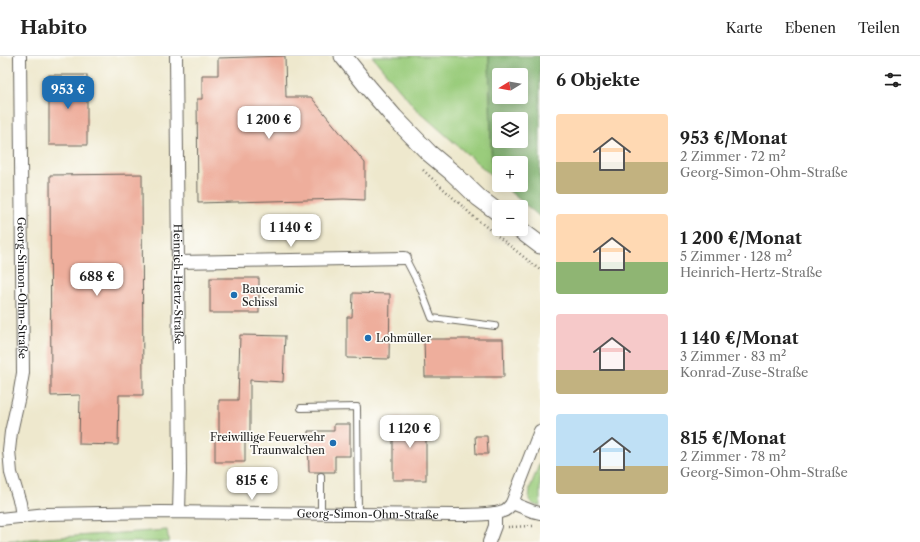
<!DOCTYPE html>
<html lang="de">
<head>
<meta charset="utf-8">
<style>
	:root { --surface:#fff; --page:#f6f6f6; --text:#222; --muted:#767676; --line:#e0e0e0; --accent:#1f6fb2 }
	body { margin:0; font-family:"Libre Caslon Text",serif; background:var(--page); color:var(--text); height:100vh; display:flex; flex-direction:column; font-size:15px; white-space:nowrap }
	* { box-sizing:border-box; margin:0 }
	p { font-size:13px; color:var(--muted) }
	.icon { flex:none; width:22px; height:22px; fill:none; stroke:currentColor; stroke-width:2; stroke-linecap:round; stroke-linejoin:round }
	.map { position:relative; flex:1; overflow:hidden }
	.drawer { display:flex; flex-direction:column; background:var(--surface); width:380px }
	.drawer>* { flex:none }
	.needle { width:26px; rotate:259deg }
	.controls { position:absolute; left:492px; top:12px; display:grid; gap:8px }
	.controls a { display:grid; place-items:center; width:36px; height:36px; border-radius:4px; background:var(--surface); box-shadow:0 2px 10px #0003; font-size:20px }
	.price { position:absolute; translate:-50% -34px; padding:0 9px; border-radius:8px; background:#fff; color:#222; font-size:13px; line-height:26px; filter:drop-shadow(0 1px 2px #0008) }
	.price::after { content:''; position:absolute; left:50%; top:24px; width:12px; height:9px; margin-left:-6px; background:inherit; clip-path:polygon(0 0,100% 0,50% 100%) }
	.price.selected { background:var(--accent); color:#fff }
	ul { padding:0; list-style:none }
	li { display:flex; align-items:center; gap:12px; height:100px; padding:0 16px }
	li span { display:grid; place-items:center; flex:none; width:112px; height:80px; border-radius:4px; color:#555 }
	li>.icon { margin-inline-start:auto }
	span .icon { width:48px; height:48px; fill:#fffc; stroke-width:1 }
	li b { font-size:17px }
	h2 { display:flex; justify-content:space-between; align-items:center; height:48px; padding:0 16px; font-size:17px }
	header { display:flex; align-items:center; gap:24px; box-sizing:border-box; height:56px; padding:0 20px; background:var(--surface); border-bottom:1px solid var(--line) }
	header strong { font-size:19px }
	nav { display:flex; gap:22px; margin-inline-start:auto; font-size:14px }
	main { display:flex; flex:1; min-height:0 }
	.map>svg:first-child { display:block }
</style>
</head>
<body>
<header>
<strong>Habito</strong>
<nav><a>Karte</a><a>Ebenen</a><a>Teilen</a></nav>
</header>
<main>
<div class="map">
<svg width="540" height="486" viewBox="0 0 540 486">
	<rect width="100%" height="100%" fill="#fdfcf7"/>
	<filter id="ink" filterUnits="userSpaceOnUse"><feTurbulence type="fractalNoise" baseFrequency=".025" numOctaves="2"/><feDisplacementMap in="SourceGraphic" scale="8" xChannelSelector="R" yChannelSelector="G"/><feConvolveMatrix kernelMatrix="1 2 1 2 8 2 1 2 1" color-interpolation-filters="sRGB"/></filter>
	<filter id="wash" filterUnits="userSpaceOnUse"><feTurbulence type="fractalNoise" baseFrequency=".012" numOctaves="4" result="noise"/><feDisplacementMap in="SourceGraphic" scale="16" xChannelSelector="R" yChannelSelector="G"/><feGaussianBlur stdDeviation="0.9" result="paint"/><feColorMatrix in="noise" values="0 0 0 0 0 0 0 0 0 0 0 0 0 0 0 0 0 1.4 0 .05"/><feComposite in="paint" operator="in"/></filter>
	<g filter="url(#wash)">
		<rect width="100%" height="100%" fill="#eee8cd"/>
		<g fill="#9acc7b" stroke="#5b744c">
			<polygon points="372,0 489,0 492,120 415,52"/>
			<polygon points="540,406 540,450 534,449 529,444 530,432"/>
			<polygon points="167,474 169,486 0,486 0,485"/>
		</g>
		<path fill="#7bb06b" stroke="#4c6644" fill-rule="evenodd" d="M489,0H540V161L502,129H521V107H499V127L492,120ZM499,19H521V41H499ZM499,63H521V85H499Z"/>
		<g id="blocks">
			<g fill="#eeae9c">
				<polygon points="285,0 286,41 311,41 365,107 365,144 344,143 198,147 197,43 202,43 202,19 218,19 218,2"/>
				<rect x="49" y="19" width="38" height="70"/>
				<polygon points="142,118 143,339 119,339 118,389 79,388 80,339 51,340 50,119"/>
				<rect x="210" y="222" width="49" height="35"/>
				<polygon points="353,237 390,238 389,303 347,302 347,261 352,261"/>
				<polygon points="240,279 285,280 283,326 250,324 250,376 245,376 245,406 215,406 215,379 219,379 219,344 238,344"/>
				<polygon points="424,283 503,283 504,321 425,321"/>
				<rect x="393" y="362" width="33" height="62"/>
				<polygon points="334,368 350,368 350,400 335,400 335,416 309,416 308,375 334,375"/>
				<polygon points="475,380 487,380 488,398 476,398"/>
			</g>
		</g>
	</g>
	<g filter="url(#ink)">
		<use href="#blocks" fill-opacity="0" stroke="#66635a" stroke-width="1"/>
		<g fill="none" stroke-linecap="round" stroke-linejoin="round">
			<g stroke="#66635a" stroke-width="8">
				<g id="lane">
					<polyline points="405,202 420,231 432,262 495,270"/>
					<polyline points="301,352 357,351 358,458"/>
					<polyline points="321,458 321,420"/>
				</g>
			</g>
			<g stroke="#66635a" stroke-width="14">
				<g id="street">
					<path id="s1" d="M20,0L23,317L19,340L11,376L9,394L11,417L20,447L22,461"/>
					<path id="s2" d="M176,0L180,415L179,456"/>
					<polyline points="178,206 405,202"/>
					<polyline points="512,447 532,455 540,457"/>
					<path id="s3" d="M0,463L47,458L161,456L455,459C466,459 494,459 503,455C507,454 510,450 512,447L540,375"/>
					<polyline points="489,486 495,470 495,457"/>
				</g>
			</g>
			<g stroke="#66635a" stroke-width="19">
				<g id="secondary">
					<polyline points="343,0 368,31 394,61 429,97 453,117 479,142 499,157"/>
					<polyline points="519,173 540,189"/>
				</g>
			</g>
			<g stroke="#66635a" stroke-width="2.5" stroke-dasharray="1 3" stroke-linecap="butt">
				<polyline points="423,114 474,161 540,214"/>
				<polyline points="508,471 533,470"/>
			</g>
			<use href="#lane" stroke="#fff" stroke-width="6"/>
			<use href="#street" stroke="#fff" stroke-width="12"/>
			<use href="#secondary" stroke="#fff" stroke-width="17"/>
		</g>
	</g>
	<g fill="#1f6fb2" stroke="#fdfcf7" stroke-width="1.5">
		<circle cx="234" cy="239" r="4"/>
		<circle cx="368" cy="282" r="4"/>
		<circle cx="333" cy="387" r="4"/>
	</g>
	<g text-anchor="middle" stroke-width="3.5" stroke-linejoin="round" paint-order="stroke">
		<g font-size="11" fill="#1c1c1c" stroke="#fdfcf7">
			<text dy="4" stroke="none"><textPath href="#s2" startOffset="228">Heinrich-Hertz-Straße</textPath></text>
			<text dy="4" stroke="none"><textPath href="#s1" startOffset="232">Georg-Simon-Ohm-Straße</textPath></text>
			<text dy="4" stroke="none"><textPath href="#s3" startOffset="368">Georg-Simon-Ohm-Straße</textPath></text>
		</g>
		<g font-size="11" fill="#1c1c1c" stroke="#fdfcf7" text-anchor="start">
			<text x="242" y="237">Bauceramic<tspan x="242" dy="13">Schissl</tspan></text>
			<text x="376" y="286">Lohmüller</text>
			<text x="325" y="385" text-anchor="end">Freiwillige Feuerwehr<tspan x="325" dy="13">Traunwalchen</tspan></text>
		</g>
	</g>
</svg>
<div class="controls">
<a><svg class="needle" viewBox="-14 -14 28 28"><path d="M0-13l5 13h-10z" fill="#e53935"/><path d="M0 13l5-13h-10z" fill="#767676"/></svg></a>
<a><svg class="icon" aria-label="layers" viewBox="0 0 24 24"><path d="M12 4l9 5-9 5-9-5zM3 14l9 5 9-5"/></svg></a>
<a>+</a>
<a>−</a>
</div>
<b class="price selected" style="left:68px;top:54px">953 €</b>
<b class="price" style="left:269px;top:84px">1 200 €</b>
<b class="price" style="left:291px;top:192px">1 140 €</b>
<b class="price" style="left:97px;top:241px">688 €</b>
<b class="price" style="left:410px;top:393px">1 120 €</b>
<b class="price" style="left:252px;top:445px">815 €</b>
</div>
<section class="drawer">
<h2>6 Objekte<svg class="icon" aria-label="filters" viewBox="0 0 24 24"><path d="M4 7h16M4 17h16"/><circle cx="9" cy="7" r="2"/><circle cx="15" cy="17" r="2"/></svg></h2>
<ul>
<li><span style="background:linear-gradient(#ffd9b3 60%,#c2b280 0)"><svg class="icon" aria-label="home" viewBox="0 0 24 24"><path d="M3 11l9-7 9 7M6 9v11h12V9"/></svg></span><div><b>953 €/Monat</b><p>2 Zimmer · 72 m²</p><p>Georg-Simon-Ohm-Straße</p></div></li>
<li><span style="background:linear-gradient(#ffd9b3 60%,#8fb573 0)"><svg class="icon" aria-label="home" viewBox="0 0 24 24"><path d="M3 11l9-7 9 7M6 9v11h12V9"/></svg></span><div><b>1 200 €/Monat</b><p>5 Zimmer · 128 m²</p><p>Heinrich-Hertz-Straße</p></div></li>
<li><span style="background:linear-gradient(#f6c9c9 70%,#c2b280 0)"><svg class="icon" aria-label="home" viewBox="0 0 24 24"><path d="M3 11l9-7 9 7M6 9v11h12V9"/></svg></span><div><b>1 140 €/Monat</b><p>3 Zimmer · 83 m²</p><p>Konrad-Zuse-Straße</p></div></li>
<li><span style="background:linear-gradient(#bfe0f5 65%,#c2b280 0)"><svg class="icon" aria-label="home" viewBox="0 0 24 24"><path d="M3 11l9-7 9 7M6 9v11h12V9"/></svg></span><div><b>815 €/Monat</b><p>2 Zimmer · 78 m²</p><p>Georg-Simon-Ohm-Straße</p></div></li>
</ul>
</section>
</main>
</body>
</html>
